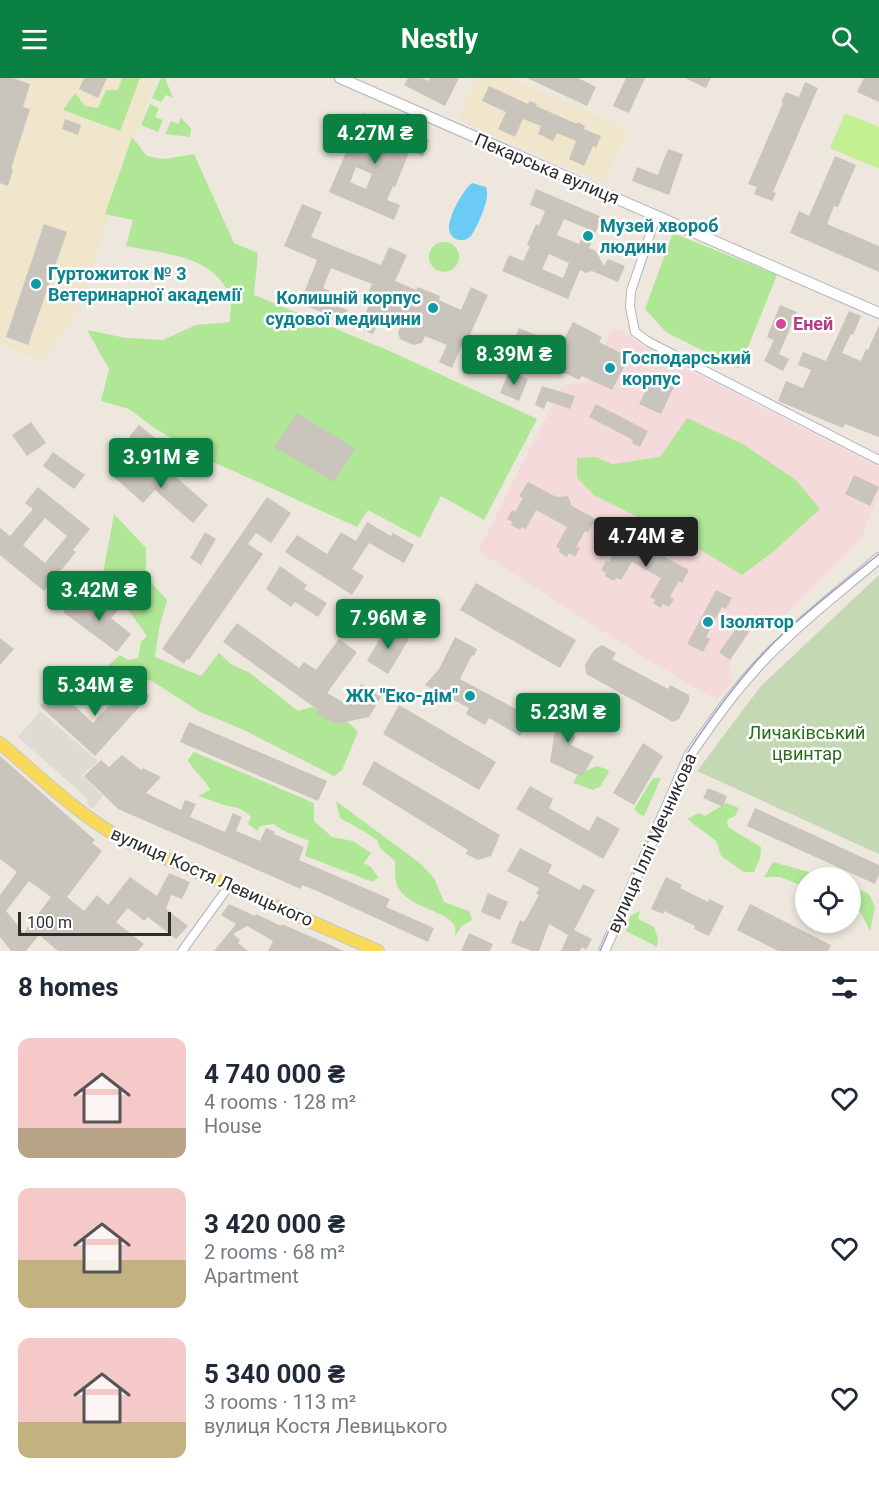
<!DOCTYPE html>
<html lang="en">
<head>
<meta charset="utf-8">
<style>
	:root { --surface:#fff; --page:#f6f6f7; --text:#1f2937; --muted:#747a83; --accent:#0b8043 }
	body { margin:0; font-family:Roboto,sans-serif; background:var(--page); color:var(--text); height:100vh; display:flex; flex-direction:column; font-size:22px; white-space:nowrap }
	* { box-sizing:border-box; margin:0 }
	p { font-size:20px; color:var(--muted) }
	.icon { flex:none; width:33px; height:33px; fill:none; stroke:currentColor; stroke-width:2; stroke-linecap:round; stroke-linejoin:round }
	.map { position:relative; height:873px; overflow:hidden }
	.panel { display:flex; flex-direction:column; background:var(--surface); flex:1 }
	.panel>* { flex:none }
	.buttons { position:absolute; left:795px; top:789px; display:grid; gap:12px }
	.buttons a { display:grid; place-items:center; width:66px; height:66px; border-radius:50%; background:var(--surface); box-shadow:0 3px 9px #0003; font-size:30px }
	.scale { position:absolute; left:18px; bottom:15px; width:153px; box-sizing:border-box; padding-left:6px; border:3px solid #2c2c2c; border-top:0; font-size:16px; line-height:21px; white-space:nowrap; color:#2c2c2c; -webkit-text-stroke:4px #fff; paint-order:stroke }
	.price { position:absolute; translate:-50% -51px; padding:0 14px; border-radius:6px; background:var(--accent); color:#fff; font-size:20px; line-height:39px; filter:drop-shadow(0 2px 3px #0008) }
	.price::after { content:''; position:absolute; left:50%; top:36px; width:18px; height:14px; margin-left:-9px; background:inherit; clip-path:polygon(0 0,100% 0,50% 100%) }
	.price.active { background:#222; color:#fff }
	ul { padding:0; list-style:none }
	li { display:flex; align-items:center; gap:18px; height:150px; padding:0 18px }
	li span { display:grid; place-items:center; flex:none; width:168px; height:120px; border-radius:12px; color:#555 }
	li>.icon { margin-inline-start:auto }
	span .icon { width:72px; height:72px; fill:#fffc; stroke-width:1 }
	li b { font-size:26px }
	h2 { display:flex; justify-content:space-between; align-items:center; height:72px; padding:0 18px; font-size:26px }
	header { display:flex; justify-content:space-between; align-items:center; height:78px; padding:0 18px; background:var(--accent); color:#fff; font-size:27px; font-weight:700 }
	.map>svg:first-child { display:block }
</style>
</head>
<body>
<header><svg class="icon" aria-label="menu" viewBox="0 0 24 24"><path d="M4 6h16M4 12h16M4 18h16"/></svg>Nestly<svg class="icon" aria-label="search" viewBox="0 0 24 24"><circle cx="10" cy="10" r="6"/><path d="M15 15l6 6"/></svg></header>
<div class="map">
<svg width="879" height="873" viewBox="0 0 879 873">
	<rect width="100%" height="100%" fill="#eee7dd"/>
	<g fill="#f0e6cc">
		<polygon points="0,0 155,0 78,234 42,283 0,266"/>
		<polygon points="476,0 509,0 628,51 604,105 458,42"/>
	</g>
	<polygon fill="#f5dadb" points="613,250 621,252 650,272 879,389 879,417 861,460 771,551 749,554 730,582 732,604 716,622 640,577 478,473 562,308 587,304"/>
	<g fill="#afe797">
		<polygon points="122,0 140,0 120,53 63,32 75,15 85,28 98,30 106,12 118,12"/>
		<polygon points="161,0 165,0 173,20 166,17 161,24 152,20"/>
		<polygon points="150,26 159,30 155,39 163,42 158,54 141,47"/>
		<polygon points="181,40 191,50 190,59 165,56 171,43 178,46"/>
		<path d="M132,59L147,78L164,81L194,76L234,165L258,175L254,217L392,274L537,341L484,442L441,418L420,460L368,432L357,449L209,382L156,351L129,331L101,323L109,291L87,252L126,260L163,262L196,247L230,244C230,237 232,227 230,220C217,177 163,176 126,168L133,142L105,136Z"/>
		<polygon points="673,155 777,197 739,291 666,254 645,231"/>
		<circle cx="444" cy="179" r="15"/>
		<polygon points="687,340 743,366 796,402 820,431 773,474 742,497 679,459 595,418 577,400 577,380 596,379 612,386 660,379"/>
		<polygon points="114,436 146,470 146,499 167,522 159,551 155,579 201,598 219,575 231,586 250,595 298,633 312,629 323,632 344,640 358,654 342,692 334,698 242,651 200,634 152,603 133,597 122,601 110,596 109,587 120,577 128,582 138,580 141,564 147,558 126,529 103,511 103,495"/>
		<path d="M194,674L314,725V743L332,759L353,763L371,775L364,785L371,789L378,799L373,804L305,778L309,763C296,757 284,755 274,746L260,748L257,753L248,746L251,739C240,727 232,730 218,725C212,723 205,720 198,718L210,712C205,700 194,695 188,682Z"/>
		<path d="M597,688L609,692C608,699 603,701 601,708L593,712L573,705L578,696Z"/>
		<polygon points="653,700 661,700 644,738 639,736 634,731"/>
		<path d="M336,723L421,786L434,800L444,824L469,833L472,842L462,848L455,858C455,855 456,851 455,848C449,834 409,829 399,811C394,803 395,792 395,783L380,770L377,762L367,755L340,740Z"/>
		<polygon points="726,725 739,730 735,738 727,742 728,749 761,769 760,780 754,794 744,794 721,778 716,763 687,741 699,735 705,738"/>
		<polygon points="773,784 827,799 806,800 805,809 780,799 764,799"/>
		<polygon points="851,808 869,816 875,829 870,853 861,835 851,829"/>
		<polygon points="640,833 638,841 654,849 658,861 657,869 626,853 630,838"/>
	</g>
	<polygon fill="#c4d9b3" points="879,497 879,776 697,693 761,608"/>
	<polygon fill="#c4ef92" points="845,35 879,49 879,91 830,70"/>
	<polygon fill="#dedad4" points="40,633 98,683 82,697 103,718 92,731 87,726 88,721 18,659"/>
	<path fill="#6bcbf5" d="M472,105L486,109C489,118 485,127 482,136C479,143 475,152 471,158C463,166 450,162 449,151C448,139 463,112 472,105Z"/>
	<g fill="#c9c5bc" fill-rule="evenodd">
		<polygon points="0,0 13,0 30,6 23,29 30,31 11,91 13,91 8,108 0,105"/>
		<polygon points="84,0 107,0 98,20 79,11"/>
		<polygon points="408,0 422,0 428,3 430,0 459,0 445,28 404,7"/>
		<polygon points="527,0 578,0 596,9 587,28"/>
		<polygon points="626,0 645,0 629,35 613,28"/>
		<polygon points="685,0 711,0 706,10"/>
		<polygon points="864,0 879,0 879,24 857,14"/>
		<polygon points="805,4 818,10 773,114 776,115 772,123 754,116 757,109 748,106 783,25 781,24 786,14 799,19"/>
		<polygon points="489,8 528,26 530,23 537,26 536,28 577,46 578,44 585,48 584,51 601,58 596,70 593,68 584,88 569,81 576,63 557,55 553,63 538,56 541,48 523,41 515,59 498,51 506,34 482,23"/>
		<path d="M363,35L429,62L423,78L410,72L395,109L393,108L387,122L400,127L394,142L329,114ZM369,55L387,62L380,77L363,70ZM356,89L372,96L366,111L350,104Z"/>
		<polygon points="65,41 81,47 78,57 62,51"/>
		<polygon points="668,71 683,76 669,117 632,103 637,89 658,97"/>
		<polygon points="835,78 856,87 838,129 834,128 827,146 879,168 879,194 790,155 799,133 809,138"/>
		<path d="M536,111L602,139L589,170L596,173L604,188L608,181L625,188L618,204L592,193L586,195L580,192L568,221L502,193L509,177L523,183L530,168L527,167L536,146L539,148L545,133L530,127ZM564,141L586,150L579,166L557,157ZM549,176L569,185L563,200L542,191Z"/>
		<polygon points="302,126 322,134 311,159 381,187 389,169 407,177 395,203 416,212 418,209 440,218 439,222 461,232 471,209 488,217 468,261 465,260 452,290 439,284 447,267 425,258 422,265 413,267 400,261 398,254 402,246 382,237 373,256 359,250 373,218 368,216 372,206 331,190 323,210 343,219 339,229 348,232 343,243 300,225 317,182 284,168"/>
		<polygon points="44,146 67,154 28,267 6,259"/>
		<polygon points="780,227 797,234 779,276 789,281 783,293 764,283 774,262 767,259"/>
		<polygon points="849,233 861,238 853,257 851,256 842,275 861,283 866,271 868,272 879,247 879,359 845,346 843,350 778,323 786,303 803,310 811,292 798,287 803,274 826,283"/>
		<polygon points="573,244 602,259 599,264 629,279 612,312 582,298 579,302 556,291 561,281 545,273 541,283 511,271 519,250 561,267"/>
		<polygon points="509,293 528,301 519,323 500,315"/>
		<polygon points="655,294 676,305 661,336 639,326"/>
		<polygon points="542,308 575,318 570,331 547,323 544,331 535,327"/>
		<polygon points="596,326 648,353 640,369 632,365 633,362 589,339"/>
		<polygon points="297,335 355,370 334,404 274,369"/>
		<polygon points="31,344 46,365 27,378 12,357"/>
		<polygon points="139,347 160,364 150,376 129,359"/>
		<polygon points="53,374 85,397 74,411 43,388"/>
		<polygon points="129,381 152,401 163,388 208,427 193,445 155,412 143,425 114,399"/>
		<polygon points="854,397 879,409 870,428 845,416"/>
		<polygon points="528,404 556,419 568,418 572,428 596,441 588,454 585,453 576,469 580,470 575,479 569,475 567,479 559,474 560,471 556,469 567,449 536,432 526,451 522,449 520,452 511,447 512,444 507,441 512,432 515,434 523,420 519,418"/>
		<path d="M38,409L90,451L73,472L76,474L44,513L0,477V450L10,458L33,431L25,425ZM45,440L67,458L45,485L23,467Z"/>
		<polygon points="267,419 291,435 271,465 256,455 248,466 263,476 189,582 187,581 184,586 162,571"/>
		<polygon points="367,444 391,458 393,455 414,467 404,485 369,465 352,491 364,498 352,517 285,474 297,457 327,476 341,454 356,463"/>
		<polygon points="205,454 216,461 201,487 190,480"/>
		<polygon points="621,455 650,471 661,470 666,480 689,492 682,505 679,503 670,519 674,521 669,529 663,526 661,530 653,525 655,522 650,519 661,500 632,484 621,502 616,500 614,503 605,498 606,495 601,492 606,483 609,484 617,470 614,469"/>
		<polygon points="280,488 307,507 304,511 327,525 318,539 295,524 291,529 266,511"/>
		<polygon points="476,505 576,562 560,590 460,532"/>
		<polygon points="716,512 732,520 726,531 722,529 706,559 710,561 703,574 687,566"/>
		<polygon points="82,516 100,531 106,523 118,532 111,540 131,556 117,574 63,534"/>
		<polygon points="237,545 299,590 304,584 316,592 339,561 357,574 327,615 343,624 354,621 361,606 381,619 369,639 335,646 316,635 318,632 223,564"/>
		<polygon points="739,547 749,554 730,582 719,574"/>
		<polygon points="387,548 409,561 388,596 367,583"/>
		<polygon points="455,559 477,571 474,578 472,577 460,601 531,639 520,658 489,640 485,647 466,636 469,630 425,607 439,591"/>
		<polygon points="0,560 14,571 0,587"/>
		<polygon points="602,567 616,575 612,581 668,611 670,607 689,617 689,623 679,641 673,644 586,596 585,587 594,572"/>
		<polygon points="132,602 149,618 95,678 40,628 55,610 93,645"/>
		<polygon points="559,625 581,637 574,647 575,660 571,667 594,678 582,699 550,684"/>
		<polygon points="399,627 496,684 479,712 383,656"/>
		<polygon points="189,644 327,703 318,723 180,664"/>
		<polygon points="643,665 663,678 634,727 613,715"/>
		<polygon points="122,677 141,692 143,690 161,699 146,715 181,732 185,722 196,726 190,739 225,754 233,735 242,739 236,753 260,763 266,750 275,754 274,756 304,769 299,782 390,821 386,829 434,850 428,864 317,813 302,807 301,811 118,731 84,698 101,682 109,689"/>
		<path d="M0,678L95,762L92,765L102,773L67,819L84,833L97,817L108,827L130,799L157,818L169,795L190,804L182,821L171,817L166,831L188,848L176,861L148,839L144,843L128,830L116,844L144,866L138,873H58L39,857L26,873H11L0,859V817L17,794L0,781ZM29,803L51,819L24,855L6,833Z"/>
		<polygon points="374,683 500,757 491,778 478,782 466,776 468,772 362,706"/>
		<polygon points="530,708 553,721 549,730 589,753 597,738 620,751 603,781 516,731"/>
		<polygon points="708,710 727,718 723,729 703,720"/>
		<polygon points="755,730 879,787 879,797 875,806 747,748"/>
		<polygon points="520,770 552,787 548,795 580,812 583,806 595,812 574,852 592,861 586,872 582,869 580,873 561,873 568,857 549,846 539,873 532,873 511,865 520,842 524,844 539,817 536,816 539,810 507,793"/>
		<polygon points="666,799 682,807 680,810 708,824 709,821 724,828 709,858 694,851 695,848 664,833 663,836 651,831"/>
		<polygon points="488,815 508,824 500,842 481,834"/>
		<polygon points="229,826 255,838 256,836 281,848 282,846 344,873 268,873 273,863 247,848 233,856 240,862 238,865 248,873 214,873 236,846 221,837"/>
		<polygon points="750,826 831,867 828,873 778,873 737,852"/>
		<polygon points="469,855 493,866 490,873 461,873"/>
	</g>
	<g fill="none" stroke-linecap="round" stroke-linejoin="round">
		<g stroke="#b1b3c0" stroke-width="10">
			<g id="minor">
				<polyline points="656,139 631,213 630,229 635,254 649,264 879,382"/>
				<polyline points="182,873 229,808"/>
			</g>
		</g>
		<g stroke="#b1b3c0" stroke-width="12">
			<polyline id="tertiary" points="340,0 879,235"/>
		</g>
		<g stroke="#b1b3c0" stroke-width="12">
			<path id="secondary" d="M604,873L689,678C717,637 748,594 785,561C815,532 848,507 879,480"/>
		</g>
		<g stroke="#c8c8c8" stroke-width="14">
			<path id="primary" d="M0,665C39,698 77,736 122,761L378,873"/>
		</g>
		<use href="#minor" stroke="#fff" stroke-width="8"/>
		<use href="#tertiary" stroke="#fff" stroke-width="10"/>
		<use href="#secondary" stroke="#fff" stroke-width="10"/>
		<use href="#primary" stroke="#f8d958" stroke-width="12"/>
		<path stroke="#9fa2b7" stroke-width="1.5" d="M600,873L686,677C713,636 751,585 787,552C816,526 848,501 879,476"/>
	</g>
	<g fill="#0f9aa8" stroke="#fff" stroke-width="2">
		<circle cx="588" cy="158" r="6"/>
		<circle cx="36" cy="206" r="6"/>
		<circle cx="433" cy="230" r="6"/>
		<circle cx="610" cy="290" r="6"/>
		<circle cx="708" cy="544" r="6"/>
		<circle cx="470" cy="618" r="6"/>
	</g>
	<circle fill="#d1479c" stroke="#fff" stroke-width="2" cx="781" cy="246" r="6"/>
	<g text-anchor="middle" stroke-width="5" stroke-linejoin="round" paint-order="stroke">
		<g font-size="18" fill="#2c2c2c" stroke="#fff">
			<text transform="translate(547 91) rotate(23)" y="6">Пекарська вулиця</text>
			<text transform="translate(652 765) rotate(-66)" y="6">вулиця Іллі Мечникова</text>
			<text transform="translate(212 799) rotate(24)" y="6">вулиця Костя Левицького</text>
		</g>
		<g font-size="18" font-weight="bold" fill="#0d838f" stroke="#fff" text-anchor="start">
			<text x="600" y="154">Музей хвороб<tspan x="600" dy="21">людини</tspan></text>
			<text x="48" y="202">Гуртожиток № 3<tspan x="48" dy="21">Ветеринарної академії</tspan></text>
			<text x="421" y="226" text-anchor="end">Колишній корпус<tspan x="421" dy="21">судової медицини</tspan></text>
			<text x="622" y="286">Господарський<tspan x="622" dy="21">корпус</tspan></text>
			<text x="720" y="550">Ізолятор</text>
			<text x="458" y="624" text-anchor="end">ЖК "Еко-дім"</text>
		</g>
		<g font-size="18" font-weight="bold" fill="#b23c85" stroke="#fff" text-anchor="start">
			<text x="793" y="252">Еней</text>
		</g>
		<g font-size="18" fill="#256e17" stroke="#fff">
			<text x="807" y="661">Личаківський<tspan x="807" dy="21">цвинтар</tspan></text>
		</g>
	</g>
</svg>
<div class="buttons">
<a><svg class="icon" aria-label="locate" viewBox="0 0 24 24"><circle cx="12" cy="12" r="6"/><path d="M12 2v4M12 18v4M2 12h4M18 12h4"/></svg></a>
</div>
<div class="scale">100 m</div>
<b class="price" style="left:375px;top:87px">4.27M ₴</b>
<b class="price" style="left:514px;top:308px">8.39M ₴</b>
<b class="price" style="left:161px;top:411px">3.91M ₴</b>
<b class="price active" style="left:646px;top:490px">4.74M ₴</b>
<b class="price" style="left:99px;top:544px">3.42M ₴</b>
<b class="price" style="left:388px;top:572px">7.96M ₴</b>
<b class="price" style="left:95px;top:639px">5.34M ₴</b>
<b class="price" style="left:568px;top:666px">5.23M ₴</b>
</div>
<section class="panel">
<h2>8 homes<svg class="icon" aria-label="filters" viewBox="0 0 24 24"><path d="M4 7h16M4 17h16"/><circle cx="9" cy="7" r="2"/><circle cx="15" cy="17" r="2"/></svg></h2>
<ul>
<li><span style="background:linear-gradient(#f6c9c9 75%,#b9a48a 0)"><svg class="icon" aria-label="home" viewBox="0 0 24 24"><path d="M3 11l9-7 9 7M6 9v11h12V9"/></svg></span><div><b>4 740 000 ₴</b><p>4 rooms · 128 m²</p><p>House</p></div><svg class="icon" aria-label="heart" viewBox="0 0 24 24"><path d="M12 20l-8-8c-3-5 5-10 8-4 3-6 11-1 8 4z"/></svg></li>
<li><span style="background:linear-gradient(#f6c9c9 60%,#c2b280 0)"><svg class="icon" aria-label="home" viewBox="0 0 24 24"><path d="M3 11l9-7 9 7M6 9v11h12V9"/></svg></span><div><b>3 420 000 ₴</b><p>2 rooms · 68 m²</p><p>Apartment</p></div><svg class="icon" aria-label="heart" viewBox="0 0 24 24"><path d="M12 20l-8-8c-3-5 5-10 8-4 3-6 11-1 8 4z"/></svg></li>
<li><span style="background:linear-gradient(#f6c9c9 70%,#c2b280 0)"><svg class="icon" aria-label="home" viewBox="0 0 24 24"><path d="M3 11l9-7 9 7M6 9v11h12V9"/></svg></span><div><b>5 340 000 ₴</b><p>3 rooms · 113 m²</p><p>вулиця Костя Левицького</p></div><svg class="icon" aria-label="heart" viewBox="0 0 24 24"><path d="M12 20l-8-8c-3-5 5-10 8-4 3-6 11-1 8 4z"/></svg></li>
</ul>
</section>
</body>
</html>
